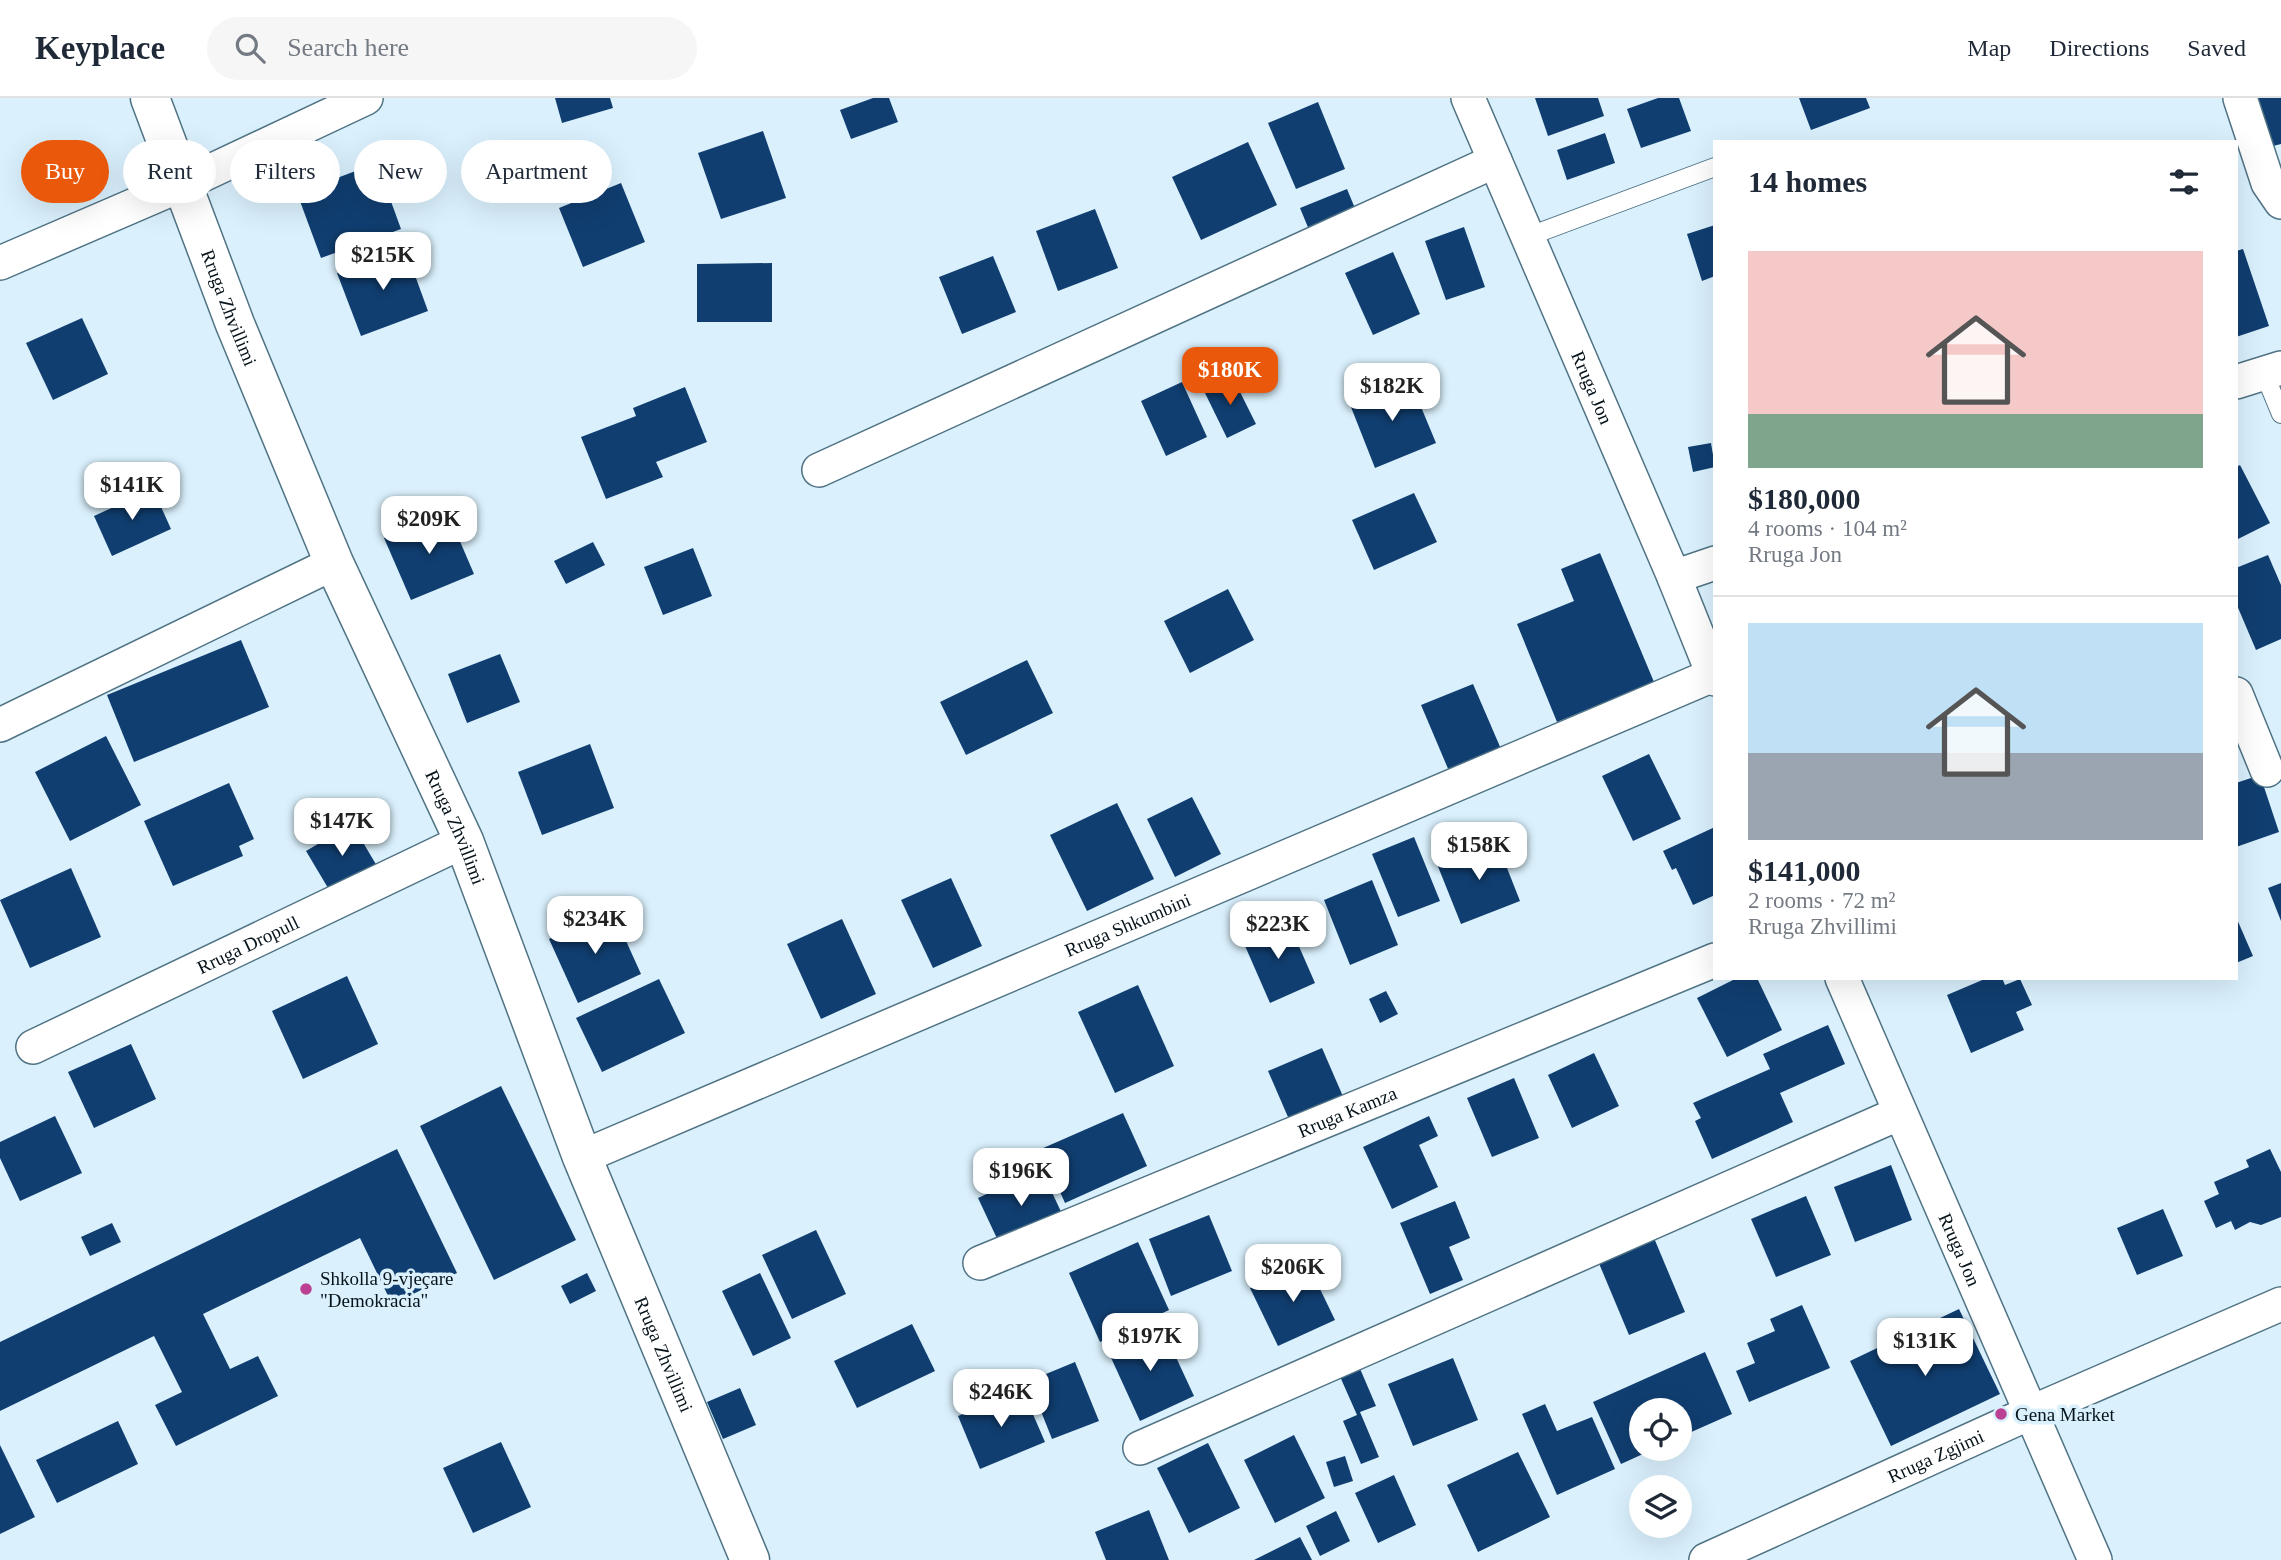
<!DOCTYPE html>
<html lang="en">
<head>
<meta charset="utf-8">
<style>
	:root { --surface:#fff; --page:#f6f6f7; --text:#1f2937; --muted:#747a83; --line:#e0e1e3; --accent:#ea580c }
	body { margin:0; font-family:Georgia,serif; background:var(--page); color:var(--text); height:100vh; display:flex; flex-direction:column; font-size:26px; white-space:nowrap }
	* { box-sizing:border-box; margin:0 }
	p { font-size:23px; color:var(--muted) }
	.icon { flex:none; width:38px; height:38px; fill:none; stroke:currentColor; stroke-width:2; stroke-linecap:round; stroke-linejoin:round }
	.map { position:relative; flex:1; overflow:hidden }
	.drawer { position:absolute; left:1713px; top:42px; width:525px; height:840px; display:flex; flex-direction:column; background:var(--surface); border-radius:0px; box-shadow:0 7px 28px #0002 }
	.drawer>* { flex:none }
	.banner { position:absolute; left:21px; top:42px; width:665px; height:63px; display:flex; gap:14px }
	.controls { position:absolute; left:1629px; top:1300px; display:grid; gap:14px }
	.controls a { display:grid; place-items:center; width:63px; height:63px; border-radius:50%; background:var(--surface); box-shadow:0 7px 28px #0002; font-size:35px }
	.price { position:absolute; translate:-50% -60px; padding:0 16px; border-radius:14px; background:#fff; color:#222; font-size:23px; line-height:46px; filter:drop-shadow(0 2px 4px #0008) }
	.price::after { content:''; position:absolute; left:50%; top:42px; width:21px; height:16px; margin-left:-10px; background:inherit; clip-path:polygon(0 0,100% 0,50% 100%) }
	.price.selected { background:var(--accent); color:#fff }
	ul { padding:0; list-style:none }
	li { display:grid; align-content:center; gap:14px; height:371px; padding:0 35px }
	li+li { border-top:2px solid var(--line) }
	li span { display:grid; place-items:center; height:217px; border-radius:0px; color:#555 }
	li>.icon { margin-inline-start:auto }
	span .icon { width:126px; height:126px; fill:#fffc; stroke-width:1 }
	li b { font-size:30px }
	h2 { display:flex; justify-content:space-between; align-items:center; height:84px; padding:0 35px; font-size:30px }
	.chip { padding:0 24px; border-radius:32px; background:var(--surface); box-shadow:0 7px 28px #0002; font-size:24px; line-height:63px }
	.chip.selected { background:var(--accent); color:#fff }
	header { display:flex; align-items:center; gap:42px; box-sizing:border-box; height:98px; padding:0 35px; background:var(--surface); border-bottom:2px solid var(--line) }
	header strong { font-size:33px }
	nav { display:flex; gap:38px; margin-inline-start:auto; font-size:24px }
	.search { width:490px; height:63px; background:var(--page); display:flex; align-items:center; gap:18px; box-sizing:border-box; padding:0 24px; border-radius:38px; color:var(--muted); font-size:26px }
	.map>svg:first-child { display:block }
</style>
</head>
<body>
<header>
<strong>Keyplace</strong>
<div class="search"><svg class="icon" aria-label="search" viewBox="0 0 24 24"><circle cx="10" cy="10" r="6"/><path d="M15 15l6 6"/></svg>Search here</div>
<nav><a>Map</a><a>Directions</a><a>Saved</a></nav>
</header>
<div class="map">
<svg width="2281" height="1462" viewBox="0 0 2281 1462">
	<rect width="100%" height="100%" fill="#daf1fd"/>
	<g fill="#103e70">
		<polygon points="555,0 610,0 613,10 562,25"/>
		<polygon points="873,0 889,0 898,24 851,41 840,12"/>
		<polygon points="1535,0 1598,0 1604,18 1548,38"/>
		<polygon points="1658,0 1679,0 1691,33 1641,50 1627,11"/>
		<polygon points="1799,0 1866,0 1870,10 1811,32"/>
		<polygon points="2255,0 2281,0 2281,46 2269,49"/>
		<polygon points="1318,4 1345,71 1296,91 1268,25"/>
		<polygon points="763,33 786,100 721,121 698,55"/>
		<polygon points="1605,35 1615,65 1567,82 1557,52"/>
		<polygon points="1248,44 1277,107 1201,142 1172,79"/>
		<polygon points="377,65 401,131 321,160 297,95"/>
		<rect x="518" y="72" width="23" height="20"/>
		<polygon points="621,85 645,144 583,169 559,110"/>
		<polygon points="1347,91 1359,120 1312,139 1300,110"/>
		<polygon points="1095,111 1118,170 1058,193 1036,133"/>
		<polygon points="1715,127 1715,178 1702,183 1687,136"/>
		<polygon points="1464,129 1485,189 1446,202 1425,143"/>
		<polygon points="405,150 428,213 361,238 337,175"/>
		<polygon points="2243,151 2269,228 2236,239 2236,153"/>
		<polygon points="1393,154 1420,216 1373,237 1345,175"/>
		<polygon points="993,158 1016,214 962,236 939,179"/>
		<polygon points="772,165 772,224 697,224 697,166"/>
		<polygon points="82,220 108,276 53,302 26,245"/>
		<polygon points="1232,278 1256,326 1227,340 1204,293"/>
		<polygon points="1409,280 1436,345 1375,370 1349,304"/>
		<polygon points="1182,284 1207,339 1166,358 1141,303"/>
		<polygon points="685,289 707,344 656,364 663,379 606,401 581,339 636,318 633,310"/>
		<polygon points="1711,345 1715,369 1693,374 1688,349"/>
		<polygon points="2240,367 2270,425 2236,442 2236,369"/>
		<polygon points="153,391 171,431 112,458 94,418"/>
		<polygon points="1414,395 1437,444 1374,472 1352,422"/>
		<polygon points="447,413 474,476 411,502 384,440"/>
		<polygon points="593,444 605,467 566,486 554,463"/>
		<polygon points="693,450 712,498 663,517 644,469"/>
		<polygon points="1600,455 1654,584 1557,624 1517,526 1574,503 1561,471"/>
		<polygon points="2268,457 2281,487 2281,541 2256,552 2236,505 2236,470"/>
		<polygon points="1228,491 1254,542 1190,575 1164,523"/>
		<polygon points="241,542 269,609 134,664 107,597"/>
		<polygon points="500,556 520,604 467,625 448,576"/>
		<polygon points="1027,562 1053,615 966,657 940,604"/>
		<polygon points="1473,586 1501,651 1449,673 1421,607"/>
		<polygon points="106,638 141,707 70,743 35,674"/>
		<polygon points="590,646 614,710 542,737 518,674"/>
		<polygon points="1649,656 1681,721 1633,743 1602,678"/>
		<polygon points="2260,677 2279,734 2236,749 2236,685"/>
		<polygon points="229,685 254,741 239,748 243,758 173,788 144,723"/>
		<polygon points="1192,699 1221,756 1175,779 1147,721"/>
		<polygon points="1117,705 1154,781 1087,813 1050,737"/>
		<polygon points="352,726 377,768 331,795 306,753"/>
		<polygon points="1715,729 1715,797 1693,807 1676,770 1672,772 1663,753"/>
		<polygon points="1414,739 1440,803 1398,819 1372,756"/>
		<polygon points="1496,742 1520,803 1461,826 1437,766"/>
		<polygon points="71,770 101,839 30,870 0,802"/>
		<polygon points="951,780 982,848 933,870 901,802"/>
		<polygon points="1372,782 1398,847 1350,867 1324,802"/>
		<polygon points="2281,785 2281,823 2268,790"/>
		<polygon points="612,812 641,876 578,905 549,841"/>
		<polygon points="2236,819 2253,858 2236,865"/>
		<polygon points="842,821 876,896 821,921 787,846"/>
		<polygon points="1287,821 1315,885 1270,905 1242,841"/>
		<polygon points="347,878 378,946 303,981 272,913"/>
		<polygon points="1737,880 1757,880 1782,932 1727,959 1697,900"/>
		<polygon points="1987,880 2002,880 2005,887 2020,881 2032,907 2016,914 2024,932 1971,955 1947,897"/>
		<polygon points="659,881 685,935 602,974 576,920"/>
		<polygon points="1138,887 1174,968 1115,995 1078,914"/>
		<polygon points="1386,893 1398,916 1380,925 1369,901"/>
		<polygon points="1828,927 1845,966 1780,995 1793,1024 1712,1061 1695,1023 1701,1020 1693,1005 1770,971 1763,956"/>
		<polygon points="131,946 156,1001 94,1030 68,974"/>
		<polygon points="1322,950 1345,1003 1291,1026 1268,973"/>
		<polygon points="1594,955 1619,1008 1572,1030 1548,977"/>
		<polygon points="1514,980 1539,1040 1492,1059 1467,1000"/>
		<polygon points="501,988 576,1142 494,1182 420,1028"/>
		<polygon points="1123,1015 1147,1068 1065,1105 1041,1051"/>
		<polygon points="55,1018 82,1075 20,1103 0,1060 0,1044"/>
		<polygon points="1429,1018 1438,1038 1419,1047 1438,1089 1392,1111 1363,1049"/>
		<polygon points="397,1051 457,1175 392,1206 360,1140 203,1216 230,1271 258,1258 278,1298 176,1348 155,1307 182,1294 154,1238 0,1313 0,1244"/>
		<polygon points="2270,1051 2281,1074 2281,1119 2261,1127 2250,1124 2235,1132 2231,1123 2216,1130 2204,1103 2219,1096 2214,1084 2249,1069 2246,1062"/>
		<polygon points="1891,1067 1912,1122 1855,1144 1834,1089"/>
		<polygon points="1041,1071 1064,1120 1001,1149 978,1100"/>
		<polygon points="1806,1098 1831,1157 1776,1179 1751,1121"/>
		<polygon points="1455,1103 1470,1140 1449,1149 1463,1182 1430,1196 1400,1125"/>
		<polygon points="2163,1111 2183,1158 2137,1177 2117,1130"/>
		<polygon points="1209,1117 1232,1173 1171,1198 1149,1141"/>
		<polygon points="112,1125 121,1144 90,1158 81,1139"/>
		<polygon points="816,1132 846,1196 792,1221 762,1157"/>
		<polygon points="1654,1140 1685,1214 1629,1237 1598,1163"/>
		<polygon points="1138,1144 1169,1212 1100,1244 1069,1175"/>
		<polygon points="1307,1164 1335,1222 1278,1248 1250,1190"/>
		<polygon points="587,1175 596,1193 570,1206 561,1188"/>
		<polygon points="760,1175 791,1240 753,1258 722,1193"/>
		<polygon points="1802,1207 1830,1270 1749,1304 1736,1273 1755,1265 1747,1245 1775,1233 1770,1221"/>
		<polygon points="1959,1211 2000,1296 1891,1348 1850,1263"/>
		<polygon points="912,1226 935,1273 857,1310 834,1263"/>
		<polygon points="1161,1227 1194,1298 1140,1323 1107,1251"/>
		<polygon points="1705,1254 1732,1316 1680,1339 1680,1312 1642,1312 1642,1351 1654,1351 1621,1366 1593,1304"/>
		<polygon points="1453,1260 1478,1322 1413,1348 1388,1286"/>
		<polygon points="1075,1264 1099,1323 1052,1341 1029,1283"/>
		<polygon points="1358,1266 1376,1308 1360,1314 1379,1359 1361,1366 1343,1323 1357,1317 1338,1274"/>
		<polygon points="740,1290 756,1327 723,1341 707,1304"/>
		<polygon points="1022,1291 1045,1344 980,1371 958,1318"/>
		<polygon points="1545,1306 1557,1333 1592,1319 1615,1371 1557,1397 1522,1316"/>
		<polygon points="118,1323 138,1366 57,1405 36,1362"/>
		<polygon points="1294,1337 1325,1400 1275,1425 1244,1362"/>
		<polygon points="501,1344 531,1409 473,1435 443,1370"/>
		<polygon points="1208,1345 1240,1410 1189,1435 1157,1370"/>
		<polygon points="0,1347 35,1419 0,1436"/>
		<polygon points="1518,1354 1550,1419 1478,1454 1447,1387"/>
		<polygon points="1345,1358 1353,1383 1334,1389 1326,1364"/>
		<polygon points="1394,1377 1416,1427 1378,1445 1355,1395"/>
		<polygon points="1149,1412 1169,1462 1106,1462 1095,1434"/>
		<polygon points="1336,1413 1350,1443 1320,1458 1306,1428"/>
		<polygon points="1300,1439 1312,1462 1254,1462"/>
	</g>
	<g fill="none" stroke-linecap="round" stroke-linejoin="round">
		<g stroke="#507385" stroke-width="20">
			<g id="service">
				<polyline points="1527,139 1715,69"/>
				<polyline points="2264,275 2281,316"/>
			</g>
		</g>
		<g stroke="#507385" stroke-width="36">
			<g id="minor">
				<path id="s1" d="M1468,0L1674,479L1715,581"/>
				<polyline points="2240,0 2268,85 2281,104"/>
				<polyline points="0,165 181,87 366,0"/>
				<polyline points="2236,284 2281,270"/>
				<polyline points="819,372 1495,63"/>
				<polyline points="1674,479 1715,465"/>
				<polyline points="2236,596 2267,672"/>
				<polyline points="0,627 334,465"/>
				<path id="s2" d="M1842,880L2095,1462"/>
				<path id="s3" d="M33,949L464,743"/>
				<path id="s4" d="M582,1059L1713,577"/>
				<path id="s5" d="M980,1165L1715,862"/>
				<polyline points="1140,1350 1900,1015"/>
				<path id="s6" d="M1706,1462L2032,1314L2281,1206"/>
			</g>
		</g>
		<g stroke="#507385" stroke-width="41">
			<g id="tertiary">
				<path id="s7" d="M150,0L235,226L334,465L464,743L582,1059L750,1462"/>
			</g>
		</g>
		<use href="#service" stroke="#fff" stroke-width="18"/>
		<use href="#minor" stroke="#fff" stroke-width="33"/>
		<use href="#tertiary" stroke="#fff" stroke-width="38"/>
	</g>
	<g fill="#bc4193" stroke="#daf1fd" stroke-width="2.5">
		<circle cx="306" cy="1191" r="7"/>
		<circle cx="2001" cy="1316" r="7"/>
	</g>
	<g text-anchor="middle" stroke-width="7" stroke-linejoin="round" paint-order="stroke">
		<g font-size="19" fill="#06131a" stroke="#daf1fd">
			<text dy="7" stroke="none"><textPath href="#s7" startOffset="224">Rruga Zhvillimi</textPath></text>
			<text dy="7" stroke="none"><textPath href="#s1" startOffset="315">Rruga Jon</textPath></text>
			<text dy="7" stroke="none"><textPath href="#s7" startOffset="791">Rruga Zhvillimi</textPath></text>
			<text dy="7" stroke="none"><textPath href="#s4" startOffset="593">Rruga Shkumbini</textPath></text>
			<text dy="7" stroke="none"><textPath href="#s3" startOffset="238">Rruga Dropull</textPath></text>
			<text dy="7" stroke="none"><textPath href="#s5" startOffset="397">Rruga Kamza</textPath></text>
			<text dy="7" stroke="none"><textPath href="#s2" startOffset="296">Rruga Jon</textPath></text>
			<text dy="7" stroke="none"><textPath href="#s7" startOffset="1358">Rruga Zhvillimi</textPath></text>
			<text dy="7" stroke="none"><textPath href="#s6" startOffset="252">Rruga Zgjimi</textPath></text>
		</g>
		<g font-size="19" fill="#06131a" stroke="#daf1fd" text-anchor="start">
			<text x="320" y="1187">Shkolla 9-vjeçare<tspan x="320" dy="22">"Demokracia"</tspan></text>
			<text x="2015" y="1323">Gena Market</text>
		</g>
	</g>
</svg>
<div class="controls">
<a><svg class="icon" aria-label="locate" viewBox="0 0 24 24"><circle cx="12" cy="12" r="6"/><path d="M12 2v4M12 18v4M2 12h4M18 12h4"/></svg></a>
<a><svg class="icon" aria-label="layers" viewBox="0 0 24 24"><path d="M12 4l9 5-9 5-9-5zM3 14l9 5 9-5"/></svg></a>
</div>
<b class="price" style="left:383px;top:194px">$215K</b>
<b class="price selected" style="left:1230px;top:309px">$180K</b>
<b class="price" style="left:1392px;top:325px">$182K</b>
<b class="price" style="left:132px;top:424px">$141K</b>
<b class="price" style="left:429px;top:458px">$209K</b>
<b class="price" style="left:342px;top:760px">$147K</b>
<b class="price" style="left:1479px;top:784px">$158K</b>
<b class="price" style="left:595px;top:858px">$234K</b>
<b class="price" style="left:1278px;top:863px">$223K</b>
<b class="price" style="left:1021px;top:1110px">$196K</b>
<b class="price" style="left:1293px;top:1206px">$206K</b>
<b class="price" style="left:1150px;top:1275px">$197K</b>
<b class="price" style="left:1925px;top:1280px">$131K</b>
<b class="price" style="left:1001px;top:1331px">$246K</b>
<div class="banner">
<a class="chip selected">Buy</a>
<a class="chip">Rent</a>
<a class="chip">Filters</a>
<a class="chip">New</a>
<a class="chip">Apartment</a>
</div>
<section class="drawer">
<h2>14 homes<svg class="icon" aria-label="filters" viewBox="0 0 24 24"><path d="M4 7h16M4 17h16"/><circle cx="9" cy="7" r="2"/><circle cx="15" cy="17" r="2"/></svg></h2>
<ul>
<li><span style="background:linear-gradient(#f6c9c9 75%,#7fa58c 0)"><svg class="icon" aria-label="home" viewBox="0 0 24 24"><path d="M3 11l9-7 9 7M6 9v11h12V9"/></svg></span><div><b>$180,000</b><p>4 rooms · 104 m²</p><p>Rruga Jon</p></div></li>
<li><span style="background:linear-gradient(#bfe0f5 60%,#9aa5b1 0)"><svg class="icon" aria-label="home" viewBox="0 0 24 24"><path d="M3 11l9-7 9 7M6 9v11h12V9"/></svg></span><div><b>$141,000</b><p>2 rooms · 72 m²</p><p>Rruga Zhvillimi</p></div></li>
</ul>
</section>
</div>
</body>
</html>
